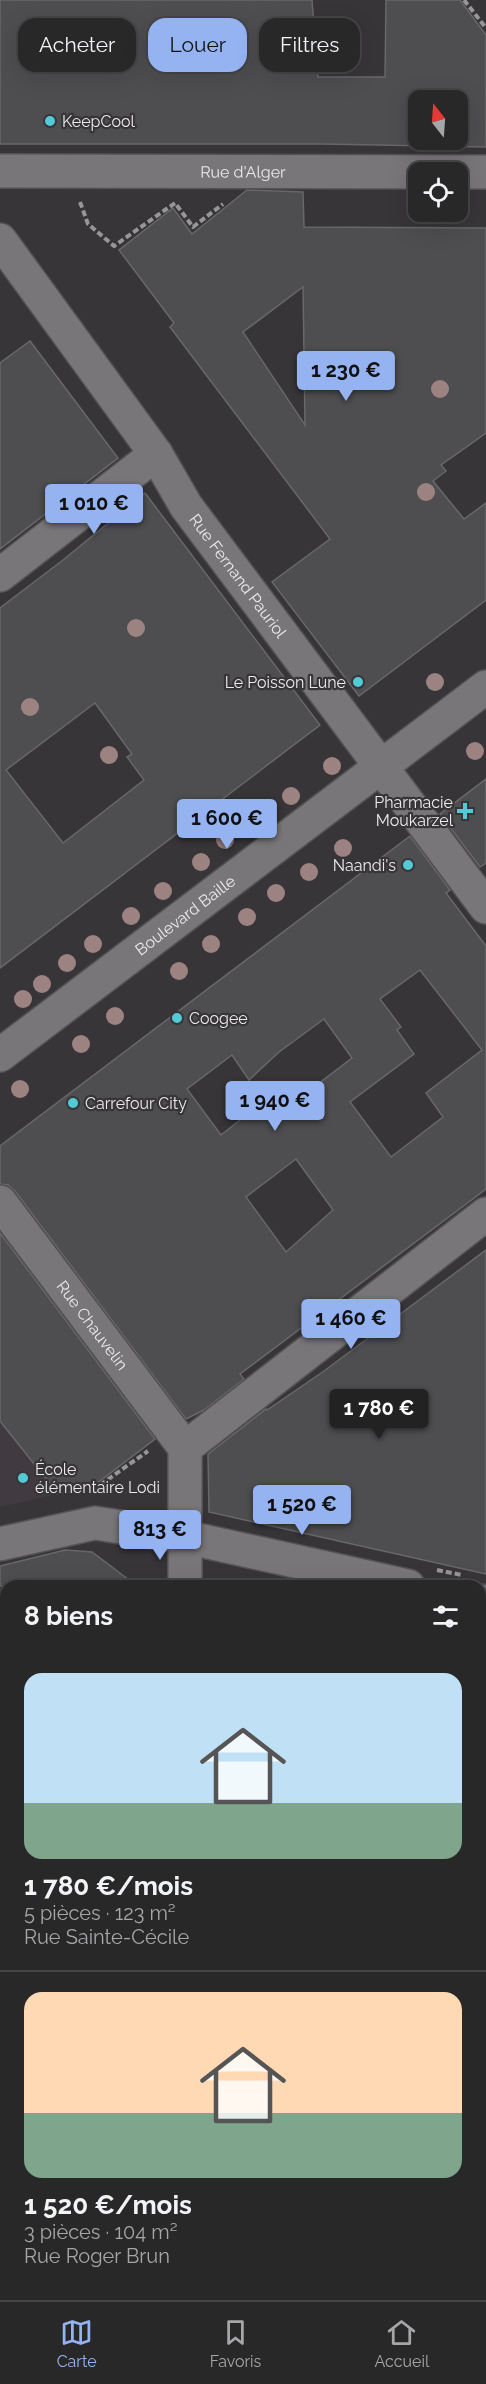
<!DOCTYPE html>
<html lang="fr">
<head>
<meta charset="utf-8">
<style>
	:root { --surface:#292829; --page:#313031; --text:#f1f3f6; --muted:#a5a6a8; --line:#454446; --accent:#95b2f1 }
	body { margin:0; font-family:Raleway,sans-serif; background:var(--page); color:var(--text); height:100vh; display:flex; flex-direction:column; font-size:22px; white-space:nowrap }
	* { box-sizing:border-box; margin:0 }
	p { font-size:20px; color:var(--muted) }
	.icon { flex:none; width:33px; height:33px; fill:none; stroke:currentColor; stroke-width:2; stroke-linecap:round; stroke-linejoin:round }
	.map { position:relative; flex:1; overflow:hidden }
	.drawer { position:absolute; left:0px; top:1580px; width:486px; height:722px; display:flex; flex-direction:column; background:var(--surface); border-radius:18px 18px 0 0; box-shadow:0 6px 24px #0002,0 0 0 2px var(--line) }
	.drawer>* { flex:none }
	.banner { position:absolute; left:18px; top:18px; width:450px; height:54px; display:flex; gap:12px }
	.needle { width:39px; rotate:343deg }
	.controls { position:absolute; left:408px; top:90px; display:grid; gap:12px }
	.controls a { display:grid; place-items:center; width:60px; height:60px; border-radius:12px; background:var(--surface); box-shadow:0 6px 24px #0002,0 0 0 2px var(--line); font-size:30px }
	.price { position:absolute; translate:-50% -51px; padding:0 14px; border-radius:6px; background:var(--accent); color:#111; font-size:20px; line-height:39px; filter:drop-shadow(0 2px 3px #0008) }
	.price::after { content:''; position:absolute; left:50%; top:36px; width:18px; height:14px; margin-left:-9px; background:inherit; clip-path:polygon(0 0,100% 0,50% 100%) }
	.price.active { background:#222; color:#fff }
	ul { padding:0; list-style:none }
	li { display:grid; align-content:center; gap:12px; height:318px; padding:0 24px }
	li+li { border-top:2px solid var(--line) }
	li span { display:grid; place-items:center; height:186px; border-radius:18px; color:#555 }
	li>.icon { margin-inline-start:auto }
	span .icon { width:108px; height:108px; fill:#fffc; stroke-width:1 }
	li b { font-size:26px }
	h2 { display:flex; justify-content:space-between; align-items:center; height:72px; padding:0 24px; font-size:26px }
	.tag { padding:0 21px; border-radius:18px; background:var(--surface); box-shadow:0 6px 24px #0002,0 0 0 2px var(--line); font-size:21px; line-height:54px }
	.tag.active { background:var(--accent); color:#111 }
	.dock { display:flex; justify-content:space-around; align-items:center; height:84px; border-top:2px solid var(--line); background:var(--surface); font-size:16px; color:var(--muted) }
	.dock a { display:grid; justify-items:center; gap:3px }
	.dock .active { color:var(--accent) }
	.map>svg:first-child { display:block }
</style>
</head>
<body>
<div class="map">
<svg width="486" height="2300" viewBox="0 0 486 2300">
	<rect width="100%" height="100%" fill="#373537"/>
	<polygon fill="#423a41" points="0,1420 14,1438 58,1494 0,1507"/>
	<g fill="#4e4d50" stroke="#68676a" stroke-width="1.5" fill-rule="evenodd">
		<path d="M0,0H312L318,77H385L386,0H460L486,35V147L322,144H0ZM418,100H458V140H418Z"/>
		<path d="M247,190L303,192L304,227L486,228V433L441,465L446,471L433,481L464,519L486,503V600L359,696L272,582L330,539L170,327L174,323L119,250L173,208L192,234ZM303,287L305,425L243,332Z"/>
		<polygon points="30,341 118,458 0,549 0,363"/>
		<path d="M145,493L320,725L0,968V608L63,560ZM95,703L132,754L127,757L144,780L63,843L6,770Z"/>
		<polygon points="486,779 486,863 480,867 440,814"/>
		<path d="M410,836L450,890L446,893L486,946V1189L240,1374L244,1379L204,1410L186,1419L15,1191L8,1185L0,1184V1146ZM420,970L482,1050L426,1093L443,1117L391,1157L350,1102L414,1054L397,1030L401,1027L380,999ZM324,1019L352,1058L285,1109L273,1094L221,1135L187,1089L232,1055L249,1080L279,1052ZM296,1159L333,1210L286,1252L246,1197Z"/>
		<polygon points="0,1233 155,1439 92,1487 58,1494 0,1421"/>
		<polygon points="486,1250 486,1574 209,1512 208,1454 266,1409 267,1410 324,1371"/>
		<polygon points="65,1550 92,1552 137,1586 0,1586 0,1566"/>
	</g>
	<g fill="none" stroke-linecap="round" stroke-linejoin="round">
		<g stroke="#545153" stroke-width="36">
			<g id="street">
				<path id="s1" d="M0,171L486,172"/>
				<path id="s2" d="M0,240L156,454L186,506L486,907"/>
				<polyline points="0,575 156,454"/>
				<path id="s3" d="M0,1202L185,1448"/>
				<polyline points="185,1586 185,1448 486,1214"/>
				<polyline points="480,1869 486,1874"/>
				<polyline points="0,1993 6,1993"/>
				<polyline points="480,1996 486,1996"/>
			</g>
		</g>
		<g stroke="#545153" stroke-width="36">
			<g id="secondary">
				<path id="s4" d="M0,1055L486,687"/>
				<polyline points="0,1544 95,1523 185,1537 408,1586"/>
				<polyline points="480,1601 486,1602"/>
				<polyline points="0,2239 6,2239"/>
				<polyline points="480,2241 486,2241"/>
				<polyline points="183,2300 183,2295"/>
			</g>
		</g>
		<g stroke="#979597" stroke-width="4" stroke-dasharray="6 3" stroke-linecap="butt">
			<polyline points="464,0 486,28"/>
			<polyline points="80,202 88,224 114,246 175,203 193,227 223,204"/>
			<polyline points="93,1490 148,1451"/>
			<polyline points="437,1570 462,1575"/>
			<polyline points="0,1679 6,1684"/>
		</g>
		<use href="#street" stroke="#797679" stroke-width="33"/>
		<use href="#secondary" stroke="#797679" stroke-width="33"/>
	</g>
	<g fill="#9d8282">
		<circle cx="299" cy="38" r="9"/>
		<circle cx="440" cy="389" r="9"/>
		<circle cx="426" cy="492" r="9"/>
		<circle cx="136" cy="628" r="9"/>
		<circle cx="435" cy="682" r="9"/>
		<circle cx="30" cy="707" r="9"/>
		<circle cx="475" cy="751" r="9"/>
		<circle cx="109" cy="755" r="9"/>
		<circle cx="332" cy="766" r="9"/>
		<circle cx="291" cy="796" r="9"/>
		<circle cx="260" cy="815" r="9"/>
		<circle cx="225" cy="840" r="9"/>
		<circle cx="343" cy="848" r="9"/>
		<circle cx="201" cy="862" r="9"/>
		<circle cx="309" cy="872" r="9"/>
		<circle cx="163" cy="891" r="9"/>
		<circle cx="276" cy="893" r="9"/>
		<circle cx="131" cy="916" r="9"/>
		<circle cx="247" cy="917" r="9"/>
		<circle cx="93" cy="944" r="9"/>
		<circle cx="211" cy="944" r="9"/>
		<circle cx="67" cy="963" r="9"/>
		<circle cx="179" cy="971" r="9"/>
		<circle cx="42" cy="984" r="9"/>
		<circle cx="23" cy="999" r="9"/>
		<circle cx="115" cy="1016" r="9"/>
		<circle cx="81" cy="1044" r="9"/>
		<circle cx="20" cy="1089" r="9"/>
	</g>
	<g fill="#52cbd7" stroke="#373537" stroke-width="2">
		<circle cx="50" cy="121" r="6"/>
		<circle cx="358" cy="682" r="6"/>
		<path d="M462 802h6v6h6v6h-6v6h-6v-6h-6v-6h6z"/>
		<circle cx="408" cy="865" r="6"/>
		<circle cx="177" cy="1018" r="6"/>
		<circle cx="73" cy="1103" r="6"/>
		<circle cx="23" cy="1478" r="6"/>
	</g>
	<g text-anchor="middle" stroke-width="4.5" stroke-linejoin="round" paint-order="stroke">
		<g font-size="16" fill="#ebe9ea" stroke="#373537" text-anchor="start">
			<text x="62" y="127">KeepCool</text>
			<text x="346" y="688" text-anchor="end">Le Poisson Lune</text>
			<text x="453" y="808" text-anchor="end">Pharmacie<tspan x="453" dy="18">Moukarzel</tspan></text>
			<text x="396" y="871" text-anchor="end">Naandi's</text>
			<text x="189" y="1024">Coogee</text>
			<text x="85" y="1109">Carrefour City</text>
			<text x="35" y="1475">École<tspan x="35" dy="18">élémentaire Lodi</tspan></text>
		</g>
		<g font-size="16" fill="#ebe9ea" stroke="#373537">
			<text dy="6" stroke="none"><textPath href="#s1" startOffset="243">Rue d'Alger</textPath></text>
			<text dy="6" stroke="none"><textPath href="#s2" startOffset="412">Rue Fernand Pauriol</textPath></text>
			<text dy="6" stroke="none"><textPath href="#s4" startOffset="232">Boulevard Baille</textPath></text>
			<text dy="6" stroke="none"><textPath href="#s3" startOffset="154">Rue Chauvelin</textPath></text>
		</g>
	</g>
</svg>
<div class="controls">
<a><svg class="needle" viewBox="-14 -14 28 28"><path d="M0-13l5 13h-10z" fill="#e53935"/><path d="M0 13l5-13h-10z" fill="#a5a6a8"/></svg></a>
<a><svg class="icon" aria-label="locate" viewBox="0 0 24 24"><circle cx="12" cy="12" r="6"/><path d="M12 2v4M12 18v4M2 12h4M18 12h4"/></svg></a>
</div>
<b class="price" style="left:346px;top:402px">1 230 €</b>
<b class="price" style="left:94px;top:535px">1 010 €</b>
<b class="price" style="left:227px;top:850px">1 600 €</b>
<b class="price" style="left:275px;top:1132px">1 940 €</b>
<b class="price" style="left:351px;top:1350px">1 460 €</b>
<b class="price active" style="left:379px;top:1440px">1 780 €</b>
<b class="price" style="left:302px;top:1536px">1 520 €</b>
<b class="price" style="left:160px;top:1561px">813 €</b>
<div class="banner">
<a class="tag">Acheter</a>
<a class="tag active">Louer</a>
<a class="tag">Filtres</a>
</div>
<section class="drawer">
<h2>8 biens<svg class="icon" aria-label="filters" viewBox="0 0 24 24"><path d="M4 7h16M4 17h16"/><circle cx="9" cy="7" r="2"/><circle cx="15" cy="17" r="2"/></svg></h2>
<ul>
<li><span style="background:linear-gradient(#bfe0f5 70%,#7fa58c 0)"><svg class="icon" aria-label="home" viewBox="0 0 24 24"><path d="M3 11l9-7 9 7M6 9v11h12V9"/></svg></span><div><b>1 780 €/mois</b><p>5 pièces · 123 m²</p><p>Rue Sainte-Cécile</p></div></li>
<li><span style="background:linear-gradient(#ffd9b3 65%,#7fa58c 0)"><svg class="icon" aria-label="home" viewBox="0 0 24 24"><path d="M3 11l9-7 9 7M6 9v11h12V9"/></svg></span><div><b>1 520 €/mois</b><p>3 pièces · 104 m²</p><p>Rue Roger Brun</p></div></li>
</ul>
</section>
</div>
<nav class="dock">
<a class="active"><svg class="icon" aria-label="map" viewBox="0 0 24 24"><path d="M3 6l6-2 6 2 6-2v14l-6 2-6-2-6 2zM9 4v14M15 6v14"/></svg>Carte</a>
<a><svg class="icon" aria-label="saved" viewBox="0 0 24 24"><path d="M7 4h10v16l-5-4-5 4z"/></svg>Favoris</a>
<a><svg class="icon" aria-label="home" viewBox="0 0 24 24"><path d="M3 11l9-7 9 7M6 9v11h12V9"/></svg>Accueil</a>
</nav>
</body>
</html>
